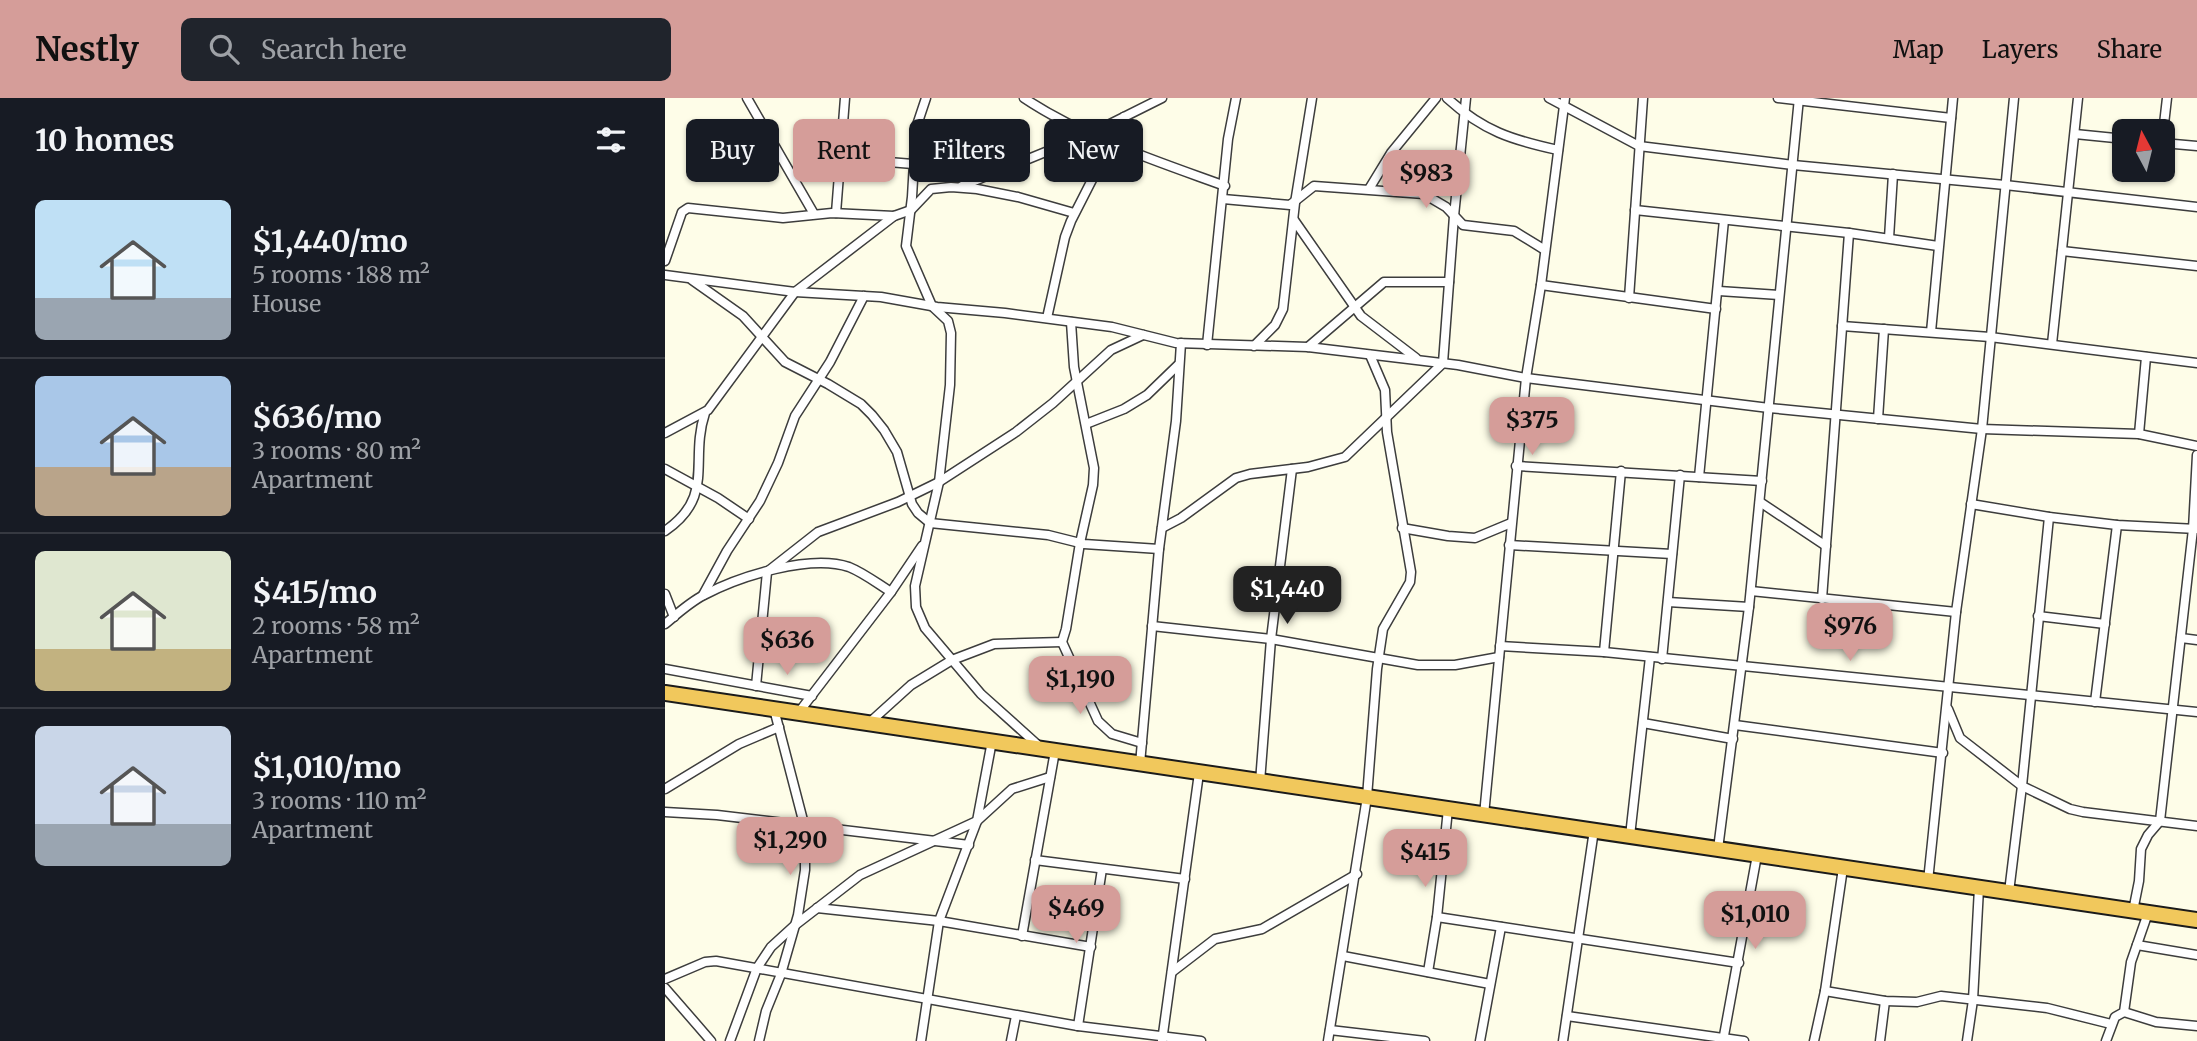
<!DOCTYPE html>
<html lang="en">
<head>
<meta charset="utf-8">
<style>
	:root { --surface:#171b24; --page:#20242c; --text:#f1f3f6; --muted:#9ea1a6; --line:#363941; --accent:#d59d99 }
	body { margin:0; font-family:Merriweather,serif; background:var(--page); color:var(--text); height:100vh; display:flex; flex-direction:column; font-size:26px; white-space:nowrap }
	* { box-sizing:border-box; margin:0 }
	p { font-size:23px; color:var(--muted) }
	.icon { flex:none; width:38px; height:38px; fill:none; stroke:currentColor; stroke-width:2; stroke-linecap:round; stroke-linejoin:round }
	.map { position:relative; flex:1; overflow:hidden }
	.details { display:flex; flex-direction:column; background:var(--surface); width:665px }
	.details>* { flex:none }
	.hud { position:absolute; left:21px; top:21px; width:665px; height:63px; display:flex; gap:14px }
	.needle { width:46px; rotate:353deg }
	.buttons { position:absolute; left:1447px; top:21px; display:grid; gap:14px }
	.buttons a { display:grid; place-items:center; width:63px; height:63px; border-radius:10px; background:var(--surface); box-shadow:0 2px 5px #0004; font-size:35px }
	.price { position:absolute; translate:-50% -60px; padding:0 16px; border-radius:14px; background:var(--accent); color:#111; font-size:23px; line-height:46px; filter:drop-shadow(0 2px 4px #0008) }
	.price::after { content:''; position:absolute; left:50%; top:42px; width:21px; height:16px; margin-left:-10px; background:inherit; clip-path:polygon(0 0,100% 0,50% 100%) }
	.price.selected { background:#222; color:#fff }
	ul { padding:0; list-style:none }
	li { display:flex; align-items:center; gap:21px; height:175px; padding:0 35px }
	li+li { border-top:2px solid var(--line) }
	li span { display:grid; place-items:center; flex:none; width:196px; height:140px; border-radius:10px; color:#555 }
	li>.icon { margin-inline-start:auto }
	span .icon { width:84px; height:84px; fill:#fffc; stroke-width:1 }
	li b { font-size:30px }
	h2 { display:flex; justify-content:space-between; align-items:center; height:84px; padding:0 35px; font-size:30px }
	.pill { padding:0 24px; border-radius:10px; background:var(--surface); box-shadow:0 2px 5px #0004; font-size:24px; line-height:63px }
	.pill.selected { background:var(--accent); color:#111 }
	header { display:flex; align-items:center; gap:42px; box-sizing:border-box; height:98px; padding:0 35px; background:var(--accent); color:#111 }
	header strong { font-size:33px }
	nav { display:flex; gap:38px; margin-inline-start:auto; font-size:24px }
	.search { width:490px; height:63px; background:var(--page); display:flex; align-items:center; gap:18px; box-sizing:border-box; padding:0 24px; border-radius:10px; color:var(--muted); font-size:26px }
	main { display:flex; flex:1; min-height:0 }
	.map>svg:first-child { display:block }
</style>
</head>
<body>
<header>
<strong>Nestly</strong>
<div class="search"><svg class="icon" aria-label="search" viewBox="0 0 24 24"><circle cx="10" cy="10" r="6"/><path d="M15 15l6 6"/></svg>Search here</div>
<nav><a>Map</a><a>Layers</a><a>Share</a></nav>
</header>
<main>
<section class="details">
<h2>10 homes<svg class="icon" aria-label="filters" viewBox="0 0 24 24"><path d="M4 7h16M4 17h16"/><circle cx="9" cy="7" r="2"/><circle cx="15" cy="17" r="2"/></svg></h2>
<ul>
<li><span style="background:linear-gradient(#bfe0f5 70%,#9aa5b1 0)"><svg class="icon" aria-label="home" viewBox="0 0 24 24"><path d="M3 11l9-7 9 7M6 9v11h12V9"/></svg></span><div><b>$1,440/mo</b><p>5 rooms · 188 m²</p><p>House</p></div></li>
<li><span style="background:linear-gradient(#a9c7e8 65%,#b9a48a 0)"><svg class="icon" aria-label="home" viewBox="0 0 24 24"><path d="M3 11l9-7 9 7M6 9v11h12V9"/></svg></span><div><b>$636/mo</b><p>3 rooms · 80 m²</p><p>Apartment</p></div></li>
<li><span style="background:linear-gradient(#dfe7d0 70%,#c2b280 0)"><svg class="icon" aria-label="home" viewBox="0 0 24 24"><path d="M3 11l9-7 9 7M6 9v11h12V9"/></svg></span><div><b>$415/mo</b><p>2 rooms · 58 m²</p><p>Apartment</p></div></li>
<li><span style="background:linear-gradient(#c9d6e8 70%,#9aa5b1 0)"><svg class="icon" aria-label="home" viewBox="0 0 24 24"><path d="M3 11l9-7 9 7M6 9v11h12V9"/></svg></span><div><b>$1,010/mo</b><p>3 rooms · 110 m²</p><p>Apartment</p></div></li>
</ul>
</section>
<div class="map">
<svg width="1532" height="943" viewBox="0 0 1532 943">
	<rect width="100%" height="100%" fill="#fefde8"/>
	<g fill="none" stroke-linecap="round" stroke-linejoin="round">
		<g stroke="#3d3d3d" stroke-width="11">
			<g id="minor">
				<polyline points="82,0 149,116"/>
				<polyline points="261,0 251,30 247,99 241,148 267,208 283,223 286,235 285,287 274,384 250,488 251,509 260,530 316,596 375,649"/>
				<path d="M359,0C417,39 494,64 560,88"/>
				<path d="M782,0C818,33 847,42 893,52"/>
				<polyline points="884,0 974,48 1128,67 1340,87 1532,109"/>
				<polyline points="1113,0 1286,20"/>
				<polyline points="1498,35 1502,0"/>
				<polyline points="1410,36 1460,41"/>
				<polyline points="1498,45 1532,48"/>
				<polyline points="174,60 248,66"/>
				<polyline points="297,88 427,35 497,0"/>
				<polyline points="704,91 726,55 771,0"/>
				<polyline points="558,101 625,107 649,88 759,96 781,109 798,127 849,133 880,152"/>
				<polyline points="970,112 1184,135 1273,148"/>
				<polyline points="171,115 180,0"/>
				<polyline points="629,122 696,218 751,260"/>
				<polyline points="1224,140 1228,76"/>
				<polyline points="1397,153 1532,168"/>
				<polyline points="0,163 17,114 23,110 118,120 167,115 229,118 246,112 266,91 286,89 312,91 353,99 409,115"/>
				<polyline points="0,177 130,194 216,199 272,209 340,215 447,229 511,245 643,249 793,267 861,280 1104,310 1317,331 1474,336 1532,348"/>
				<polyline points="27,182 78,218 120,264 163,286 196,306 207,317 219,332 232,354 247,406 253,415 265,425 383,437 419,446 494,451"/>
				<polyline points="876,187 1051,211"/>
				<polyline points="1054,193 1114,197"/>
				<polyline points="964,200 978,0"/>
				<polyline points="382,220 400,139 406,123 459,19"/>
				<polyline points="406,224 409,269 429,370 428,387 415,445 401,531 397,544 433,623 447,636 477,645"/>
				<polyline points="1177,228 1325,239 1532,265"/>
				<polyline points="1266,234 1288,0"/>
				<polyline points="1387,246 1413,0"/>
				<polyline points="542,247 563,41 571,0"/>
				<polyline points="589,248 610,227 618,211 630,105 647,0"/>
				<polyline points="643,249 719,184 784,184"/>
				<polyline points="1213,321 1219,231"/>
				<polyline points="421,326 459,311 482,297 513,267"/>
				<polyline points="0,335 43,312 130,194 229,118"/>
				<polyline points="1474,336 1481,259"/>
				<polyline points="851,368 1097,383"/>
				<polyline points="0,371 53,400 84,421"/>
				<polyline points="1034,379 1059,122"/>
				<polyline points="1095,404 1161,448"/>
				<polyline points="1306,406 1384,419 1452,427 1532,431"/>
				<polyline points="497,430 516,420 571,380 585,376 643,369 680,359 778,265 789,118 801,0"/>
				<polyline points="737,430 783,438 810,440 846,425"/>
				<path d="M0,433C51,398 24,363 40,315"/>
				<polyline points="844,447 1007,456"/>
				<polyline points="1086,493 1291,514"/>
				<polyline points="0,496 9,519"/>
				<polyline points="38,497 62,453 95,403 113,365 130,318 165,264 199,198"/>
				<polyline points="1157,501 1184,135"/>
				<polyline points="1003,504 1084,509"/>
				<polyline points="1373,518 1440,526"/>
				<path d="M0,526C12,516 25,504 39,497C75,478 145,456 184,469C199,475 213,486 226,494"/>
				<polyline points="487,528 606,541 753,567 790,567 834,559"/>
				<polyline points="1516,540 1532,542"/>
				<polyline points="835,548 939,554 1532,614"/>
				<polyline points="939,554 956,373"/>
				<polyline points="997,561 1015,377"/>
				<polyline points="0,571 147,598"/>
				<polyline points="91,588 102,474 153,434 233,404 274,384 351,334 388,305 446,252 478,237"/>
				<polyline points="1430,604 1452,427"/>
				<polyline points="1283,611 1295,640 1357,688 1405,711 1418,714 1532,728"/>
				<polyline points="134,614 226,494 257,448"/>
				<polyline points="204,625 246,587 287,562 329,546 397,544"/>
				<polyline points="978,625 1068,641"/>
				<polyline points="1070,627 1278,655"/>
				<polyline points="475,666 494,451 511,323 516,245"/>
				<polyline points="595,684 606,541 627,371"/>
				<polyline points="0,691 74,646 114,629"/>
				<polyline points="0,714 52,717 304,747"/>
				<polyline points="819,717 861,280 876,187 900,0"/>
				<polyline points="965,738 985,559"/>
				<polyline points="1053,751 1084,509 1134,0"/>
				<polyline points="370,762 520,781"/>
				<polyline points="1263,783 1291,514 1317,331 1349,0"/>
				<polyline points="1344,794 1357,688 1384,419"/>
				<polyline points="152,810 274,823 426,849"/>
				<polyline points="1468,813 1474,783 1476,751 1483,737 1495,723 1528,431 1532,357"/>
				<polyline points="772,819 1074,865"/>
				<polyline points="357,838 390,653"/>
				<polyline points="1472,847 1532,857"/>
				<polyline points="678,858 825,886"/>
				<polyline points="507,874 550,841 597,831 692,776"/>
				<polyline points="763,874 772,819 783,711"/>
				<polyline points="0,881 40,864 51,863 413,928 536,943"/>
				<polyline points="0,890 46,943"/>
				<polyline points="1160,893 1220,903 1252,904 1276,898 1382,910 1446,926"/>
				<polyline points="1459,914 1491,924 1532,928"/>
				<polyline points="902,918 1079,943"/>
				<polyline points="413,928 437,771"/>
				<polyline points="665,932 760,943"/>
				<polyline points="65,943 92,870 106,849 129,828 195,777 312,723 347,691 385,679"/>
				<polyline points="94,943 101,913 116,876 133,817 140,772 140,730 109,611"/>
				<polyline points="256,943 274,823 312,723 327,643"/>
				<polyline points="346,943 351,918"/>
				<polyline points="497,943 534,675"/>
				<polyline points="663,943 702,699 712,571 718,531 745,484 746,474 722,334 720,292 705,257"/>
				<polyline points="815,943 836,829"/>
				<polyline points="898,943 929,732"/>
				<polyline points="1058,943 1092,757"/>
				<polyline points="1149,943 1160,893 1178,770"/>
				<polyline points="1215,943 1220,903"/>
				<polyline points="1302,943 1308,902 1314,790"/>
				<polyline points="1441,943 1450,919 1459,914 1466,864 1483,815"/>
			</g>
		</g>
		<g stroke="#1b1b1b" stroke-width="18">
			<polyline id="trunk" points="0,595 1532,822"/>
		</g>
		<use href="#minor" stroke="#fff" stroke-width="8"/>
		<use href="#trunk" stroke="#f1c85c" stroke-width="14"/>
	</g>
</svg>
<div class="buttons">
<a><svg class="needle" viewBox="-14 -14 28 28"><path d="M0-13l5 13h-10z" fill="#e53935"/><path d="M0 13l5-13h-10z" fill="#9ea1a6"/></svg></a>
</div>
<b class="price" style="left:761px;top:112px">$983</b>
<b class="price" style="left:867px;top:359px">$375</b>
<b class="price selected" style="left:622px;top:528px">$1,440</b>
<b class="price" style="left:1185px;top:565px">$976</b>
<b class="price" style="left:122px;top:579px">$636</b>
<b class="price" style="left:415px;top:618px">$1,190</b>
<b class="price" style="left:125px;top:779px">$1,290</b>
<b class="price" style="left:760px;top:791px">$415</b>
<b class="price" style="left:411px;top:847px">$469</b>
<b class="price" style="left:1090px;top:853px">$1,010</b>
<div class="hud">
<a class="pill">Buy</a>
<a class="pill selected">Rent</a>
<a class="pill">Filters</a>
<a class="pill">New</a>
</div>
</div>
</main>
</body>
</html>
